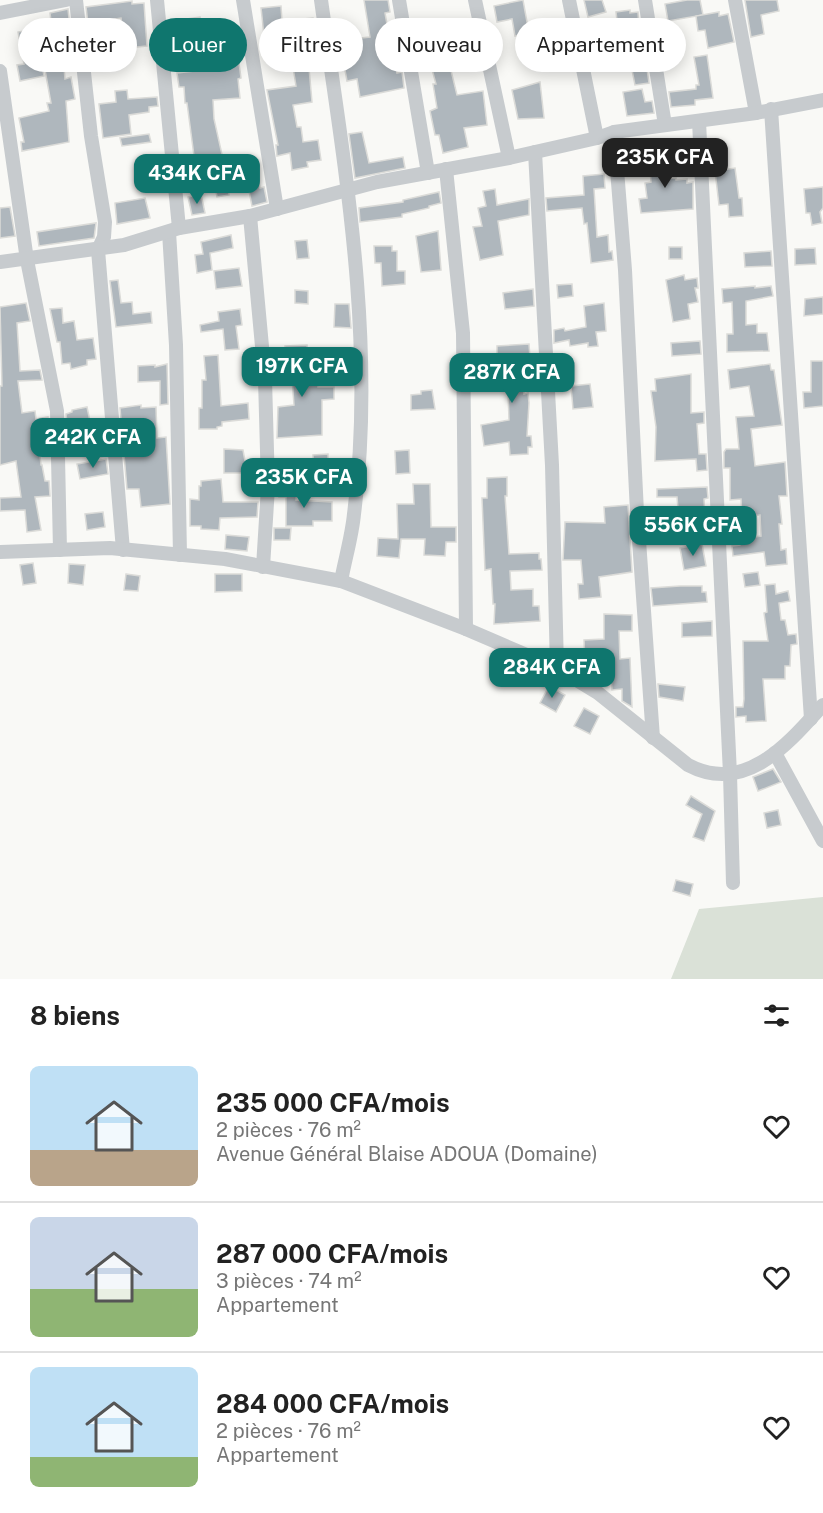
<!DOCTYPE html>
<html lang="fr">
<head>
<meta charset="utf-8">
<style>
	:root { --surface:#fff; --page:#f6f6f6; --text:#222; --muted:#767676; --line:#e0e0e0; --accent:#0f766e }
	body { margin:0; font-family:"Public Sans",sans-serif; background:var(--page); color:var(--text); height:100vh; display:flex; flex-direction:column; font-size:22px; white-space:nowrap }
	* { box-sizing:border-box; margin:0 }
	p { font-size:20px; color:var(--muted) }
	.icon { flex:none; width:33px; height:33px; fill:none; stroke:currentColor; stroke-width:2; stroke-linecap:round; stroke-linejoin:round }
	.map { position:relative; height:979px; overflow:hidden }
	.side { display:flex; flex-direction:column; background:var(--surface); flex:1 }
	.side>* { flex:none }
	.banner { position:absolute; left:18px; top:18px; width:788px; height:54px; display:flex; gap:12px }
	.price { position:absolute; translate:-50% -51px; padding:0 14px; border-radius:12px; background:var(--accent); color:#fff; font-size:20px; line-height:39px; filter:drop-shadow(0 2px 3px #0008) }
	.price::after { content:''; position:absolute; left:50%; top:36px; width:18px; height:14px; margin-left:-9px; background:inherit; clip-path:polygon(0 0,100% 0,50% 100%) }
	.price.current { background:#222; color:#fff }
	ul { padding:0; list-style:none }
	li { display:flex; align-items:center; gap:18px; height:150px; padding:0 30px }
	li+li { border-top:2px solid var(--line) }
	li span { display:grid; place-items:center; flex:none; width:168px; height:120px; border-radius:9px; color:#555 }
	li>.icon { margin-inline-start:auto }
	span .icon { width:72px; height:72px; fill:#fffc; stroke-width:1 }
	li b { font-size:26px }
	h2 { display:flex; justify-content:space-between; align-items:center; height:72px; padding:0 30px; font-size:26px }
	.chip { padding:0 21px; border-radius:27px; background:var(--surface); box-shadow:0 3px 15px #0003; font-size:21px; line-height:54px }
	.chip.current { background:var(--accent); color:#fff }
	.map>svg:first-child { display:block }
</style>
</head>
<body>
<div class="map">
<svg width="823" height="979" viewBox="0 0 823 979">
	<rect width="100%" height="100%" fill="#f9f9f6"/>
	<polygon fill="#dae1d7" points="823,897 823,979 671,979 699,909"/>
	<g fill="#afb7bd" stroke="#dbdbd8" stroke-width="1.5">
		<polygon points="364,0 388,0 390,12 385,13 388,30 390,30 397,73 402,72 404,88 360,97 357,79 347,81 344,65 351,64 350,46 353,46 352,39 370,37"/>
		<polygon points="523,0 529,33 515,36 512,19 497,22 494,6"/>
		<polygon points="584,0 602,0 606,12 588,17"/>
		<polygon points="687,0 700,0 703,15 668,21 665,4"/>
		<polygon points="745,0 777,0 779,11 761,15 764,34 751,37"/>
		<polygon points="132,1 132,4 144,3 147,46 126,48 121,18 88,23 86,7"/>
		<polygon points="281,6 282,21 313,18 315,33 306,34 312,102 293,105 297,127 301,127 303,142 318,140 321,160 307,162 308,167 292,170 290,153 277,156 276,145 278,145 267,90 296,86 288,36 286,36 286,32 264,35 261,8"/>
		<polygon points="68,9 69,19 66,20 69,31 65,32 67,40 39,47 44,76 20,81 17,65 24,64 18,32 40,28 40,24 51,21 50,13"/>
		<polygon points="630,10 630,13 638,12 640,49 644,48 649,83 635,85 631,65 620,67 618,52 631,50 629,28 618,29 616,12"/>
		<polygon points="719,12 719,16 728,14 734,42 708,48 705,30 698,31 696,16"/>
		<polygon points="200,17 202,32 182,35 180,20"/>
		<polygon points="234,26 241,78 238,79 240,98 213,100 214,119 225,168 255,163 260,188 264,187 267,202 252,206 247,181 227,185 229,195 217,197 212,169 196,171 187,103 185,103 184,87 179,87 177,73 212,69 208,28"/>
		<polygon points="445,46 457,95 483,91 487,125 464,128 468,147 443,153 439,135 435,135 430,111 437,108 433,84 436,84 427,51"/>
		<polygon points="707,55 713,98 695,100 695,105 671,107 669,92 696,89 696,85 699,85 694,57"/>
		<polygon points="64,67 65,79 71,77 75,99 66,101 69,142 22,151 21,142 24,142 19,118 49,111 47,103 51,103 45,70"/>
		<polygon points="540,82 544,118 518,119 512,90"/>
		<polygon points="642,89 645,102 652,101 654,113 627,116 623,92"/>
		<polygon points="127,90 128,99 157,97 158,106 149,107 149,112 129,115 131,134 103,138 99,104 116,102 115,91"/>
		<polygon points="362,132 369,163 403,157 405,168 355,178 349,134"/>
		<polygon points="149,134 151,142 122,146 120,138"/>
		<polygon points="648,144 658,144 662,179 676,178 676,180 687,179 687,183 693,182 693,209 641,213 639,199 647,198 645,183 651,182"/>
		<polygon points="735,168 739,198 742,198 743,216 729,217 728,204 719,205 715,171"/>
		<polygon points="604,174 605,188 594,189 597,237 608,235 609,252 612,251 613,260 591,263 587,223 584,224 582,208 547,211 546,198 584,195 583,176"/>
		<polygon points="823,187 823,208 820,212 822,223 812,225 810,213 806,213 804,189"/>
		<polygon points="495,189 497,205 529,199 529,215 498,221 503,255 480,260 473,227 482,226 478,208 486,206 483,191"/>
		<polygon points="439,192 441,203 429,206 429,208 402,214 402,217 360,222 359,208 403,202 403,200"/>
		<polygon points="201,194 205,213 192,215 188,197"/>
		<polygon points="145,198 150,218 117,224 115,203"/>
		<polygon points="10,207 15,236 0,238 0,208"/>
		<polygon points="96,223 94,238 39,246 37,232"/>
		<polygon points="438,231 441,270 421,272 416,236"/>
		<polygon points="231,235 233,248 210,253 212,270 197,273 195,255 203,254 201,242"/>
		<polygon points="307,240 309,258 297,259 295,241"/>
		<polygon points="374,246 392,246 392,251 397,251 397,271 405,271 405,284 382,286 381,263 375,263"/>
		<rect x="669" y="247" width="13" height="12"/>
		<polygon points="815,248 816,264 795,265 795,249"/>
		<polygon points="771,251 772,266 745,267 744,253"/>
		<polygon points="239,268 242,286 216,289 214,271"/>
		<polygon points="684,275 685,280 697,278 698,288 695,288 698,302 688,304 690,319 673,322 666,280"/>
		<polygon points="118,280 121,303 132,302 133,314 151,312 152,323 116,327 110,281"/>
		<polygon points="572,284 573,296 558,298 557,285"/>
		<polygon points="755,286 755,288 771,286 773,296 746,301 746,325 757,324 757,333 767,333 769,351 727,352 727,334 733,334 732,302 723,303 722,289"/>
		<polygon points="533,289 534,306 505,309 503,293"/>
		<polygon points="295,290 308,291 308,304 295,303"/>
		<polygon points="823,297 823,314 804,316 805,299"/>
		<polygon points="26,303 30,321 17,323 20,371 40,370 42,380 18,381 22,413 35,411 36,419 48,417 49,444 39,446 41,465 42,465 45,481 49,481 50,496 35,497 41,530 27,532 25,510 0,511 0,498 21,497 16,461 0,465 0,386 2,386 0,307"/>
		<polygon points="604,303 606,331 596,332 598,346 588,347 588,343 570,346 569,340 554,343 554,330 564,328 565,331 586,327 584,306"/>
		<polygon points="335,304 349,304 351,328 334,327"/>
		<polygon points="62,308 63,323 74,321 77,340 93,338 96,359 87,360 87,365 71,369 70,363 62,364 60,342 57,342 50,309"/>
		<polygon points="240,309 242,325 236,326 239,349 225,350 223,329 201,332 200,325 219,321 218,312"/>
		<polygon points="700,341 701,354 672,356 671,343"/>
		<polygon points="529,344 530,358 523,359 524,394 528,393 529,403 527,436 531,436 532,447 528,447 528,454 510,455 509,442 484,446 481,425 509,420 507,363 497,363 497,346"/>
		<polygon points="307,345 310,381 318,380 318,387 334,387 334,399 322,400 322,435 277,438 278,407 294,405 292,377 286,377 285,346"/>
		<polygon points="218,355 221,406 248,403 249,419 222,422 222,426 217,427 217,429 199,429 199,408 202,408 202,380 206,380 204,356"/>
		<polygon points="811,361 823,361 823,406 804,408 803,392 811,392"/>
		<polygon points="167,364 168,404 160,405 160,381 138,382 138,366 155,365 155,367"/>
		<polygon points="770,364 771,370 774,370 782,425 751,429 755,466 785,462 787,496 779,496 782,524 779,524 781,550 786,549 787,564 766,566 764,552 733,556 732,546 740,545 740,539 761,536 760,515 742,517 741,499 730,500 730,468 724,468 724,452 726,449 739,449 736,417 754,416 749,386 730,389 728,370"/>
		<polygon points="691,374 691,413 704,412 704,423 697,424 699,454 706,454 707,470 697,471 696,459 655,461 656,427 651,391 656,391 655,379"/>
		<polygon points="590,384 593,407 573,409 571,386"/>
		<polygon points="432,390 435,409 411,410 411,395 421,394 421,391"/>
		<polygon points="141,405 141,408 156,407 157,438 166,437 170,504 141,507 139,489 127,489 120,408"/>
		<polygon points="87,407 91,426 68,431 66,414 72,412 72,410"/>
		<polygon points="224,449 243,450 245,461 258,461 259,478 246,477 246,473 224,473"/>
		<polygon points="409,450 410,473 396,474 395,451"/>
		<polygon points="328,454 328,473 314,473 313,455"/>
		<polygon points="106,459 108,474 80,479 77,464"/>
		<polygon points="507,477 507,496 505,496 509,554 539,553 539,559 541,559 542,570 510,571 511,590 533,589 533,606 539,606 540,621 494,624 495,604 493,604 491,569 485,570 482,498 487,498 487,478"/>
		<polygon points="221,479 223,502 258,502 257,517 220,518 219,530 201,529 201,526 190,526 190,499 199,500 199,486 201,486 201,481"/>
		<polygon points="413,484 430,484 431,527 456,527 456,542 446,542 445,556 424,555 425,539 401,539 399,558 377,556 378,538 398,539 397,504 414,504"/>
		<polygon points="279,487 297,487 296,500 332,502 332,521 313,521 313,526 286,526 286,497 279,497"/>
		<polygon points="707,487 708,498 704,499 705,518 679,520 677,497 657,497 657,489"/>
		<polygon points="628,505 632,572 599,577 601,597 579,599 578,584 583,584 581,560 563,560 565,522 605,523 604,507"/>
		<polygon points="103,512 105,527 87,530 85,514"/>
		<polygon points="274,528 291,528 290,540 274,540"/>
		<polygon points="226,535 249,537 247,551 225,549"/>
		<polygon points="702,544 706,566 684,570 680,548"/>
		<polygon points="33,563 36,583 23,585 20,565"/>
		<polygon points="69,564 85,565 83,585 68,583"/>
		<polygon points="758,572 760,585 745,587 743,574"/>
		<polygon points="126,574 140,576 138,591 124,590"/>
		<polygon points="215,574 242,574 242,591 215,592"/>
		<polygon points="775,584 776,594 788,591 790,601 779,603 781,620 785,620 788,635 796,634 797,644 791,645 790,666 785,666 785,679 763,679 766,721 746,722 746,716 736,717 736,707 743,707 744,699 743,641 768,641 764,613 767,612 765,585"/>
		<polygon points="680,586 702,586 702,592 706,592 707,602 653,606 651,588"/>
		<polygon points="604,614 632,615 632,631 619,631 620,659 630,658 632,707 622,701 622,689 612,690 610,662 585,663 584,640 604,639"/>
		<polygon points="712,621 712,636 682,637 682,623"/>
		<polygon points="658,684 685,687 683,701 659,697"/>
		<polygon points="549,686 565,695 556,712 540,703"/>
		<polygon points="584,708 599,716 590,734 574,726"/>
		<polygon points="773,769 781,782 758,791 753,777"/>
		<polygon points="691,796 715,811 704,841 693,837 702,814 686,805"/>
		<polygon points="778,810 781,825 767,828 764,813"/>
		<polygon points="676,880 693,884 690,896 673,891"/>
	</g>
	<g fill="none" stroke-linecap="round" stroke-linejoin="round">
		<g stroke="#c7cbce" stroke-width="14">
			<polyline points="76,0 91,136 105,222 104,237 98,250 123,550"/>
			<polyline points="157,0 179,228"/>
			<polyline points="243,0 277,209"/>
			<path d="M321,0C345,168 376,344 354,514C352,536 345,559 341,581"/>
			<polyline points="399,0 428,173"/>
			<polyline points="475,0 509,158"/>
			<polyline points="569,0 597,138"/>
			<polyline points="645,0 665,125"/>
			<polyline points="735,0 756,113"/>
			<polyline points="0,13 66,0"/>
			<polyline points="0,71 27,260 57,411 60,550"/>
			<polyline points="771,109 811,719"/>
			<polyline points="699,121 730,774 733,883"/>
			<polyline points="614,132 625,270 637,512 653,738"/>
			<polyline points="535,152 552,465 557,668"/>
			<polyline points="446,169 463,333 466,629"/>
			<polyline points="250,216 265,379 268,487 263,567"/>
			<polyline points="169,232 176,345 180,555"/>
			<polyline points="0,262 124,245 179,228 250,216 377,182 509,158 597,138 614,132 756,113 823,100"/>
			<path d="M0,552L110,548L225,559L341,581L466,629L557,668L598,693L688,765C745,795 788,744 823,705"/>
			<polyline points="775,753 823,841"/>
		</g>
	</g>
</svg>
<b class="price current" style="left:665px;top:189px">235K CFA</b>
<b class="price" style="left:197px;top:205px">434K CFA</b>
<b class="price" style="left:302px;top:398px">197K CFA</b>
<b class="price" style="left:512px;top:404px">287K CFA</b>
<b class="price" style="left:93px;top:469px">242K CFA</b>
<b class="price" style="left:304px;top:509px">235K CFA</b>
<b class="price" style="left:693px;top:557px">556K CFA</b>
<b class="price" style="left:552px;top:699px">284K CFA</b>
<div class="banner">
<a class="chip">Acheter</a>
<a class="chip current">Louer</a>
<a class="chip">Filtres</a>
<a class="chip">Nouveau</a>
<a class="chip">Appartement</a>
</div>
</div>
<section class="side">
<h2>8 biens<svg class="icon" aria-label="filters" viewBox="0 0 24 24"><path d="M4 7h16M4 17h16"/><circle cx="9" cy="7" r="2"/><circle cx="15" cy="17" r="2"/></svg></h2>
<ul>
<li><span style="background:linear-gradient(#bfe0f5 70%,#b9a48a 0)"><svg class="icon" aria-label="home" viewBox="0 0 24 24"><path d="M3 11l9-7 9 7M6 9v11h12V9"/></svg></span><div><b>235 000 CFA/mois</b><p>2 pièces · 76 m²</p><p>Avenue Général Blaise ADOUA (Domaine)</p></div><svg class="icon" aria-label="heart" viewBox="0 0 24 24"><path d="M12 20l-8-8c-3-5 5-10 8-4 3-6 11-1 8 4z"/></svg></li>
<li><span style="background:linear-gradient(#c9d6e8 60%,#8fb573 0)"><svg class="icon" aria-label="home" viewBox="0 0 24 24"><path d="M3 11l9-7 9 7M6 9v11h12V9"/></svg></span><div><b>287 000 CFA/mois</b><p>3 pièces · 74 m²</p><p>Appartement</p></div><svg class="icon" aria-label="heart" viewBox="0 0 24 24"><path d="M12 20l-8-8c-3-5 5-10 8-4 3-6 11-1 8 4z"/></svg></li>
<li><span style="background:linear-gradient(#bfe0f5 75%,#8fb573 0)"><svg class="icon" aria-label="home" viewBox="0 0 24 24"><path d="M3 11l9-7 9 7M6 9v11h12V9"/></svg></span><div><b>284 000 CFA/mois</b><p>2 pièces · 76 m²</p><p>Appartement</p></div><svg class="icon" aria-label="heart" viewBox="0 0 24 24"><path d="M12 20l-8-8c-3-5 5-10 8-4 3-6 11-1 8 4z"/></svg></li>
</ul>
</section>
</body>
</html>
